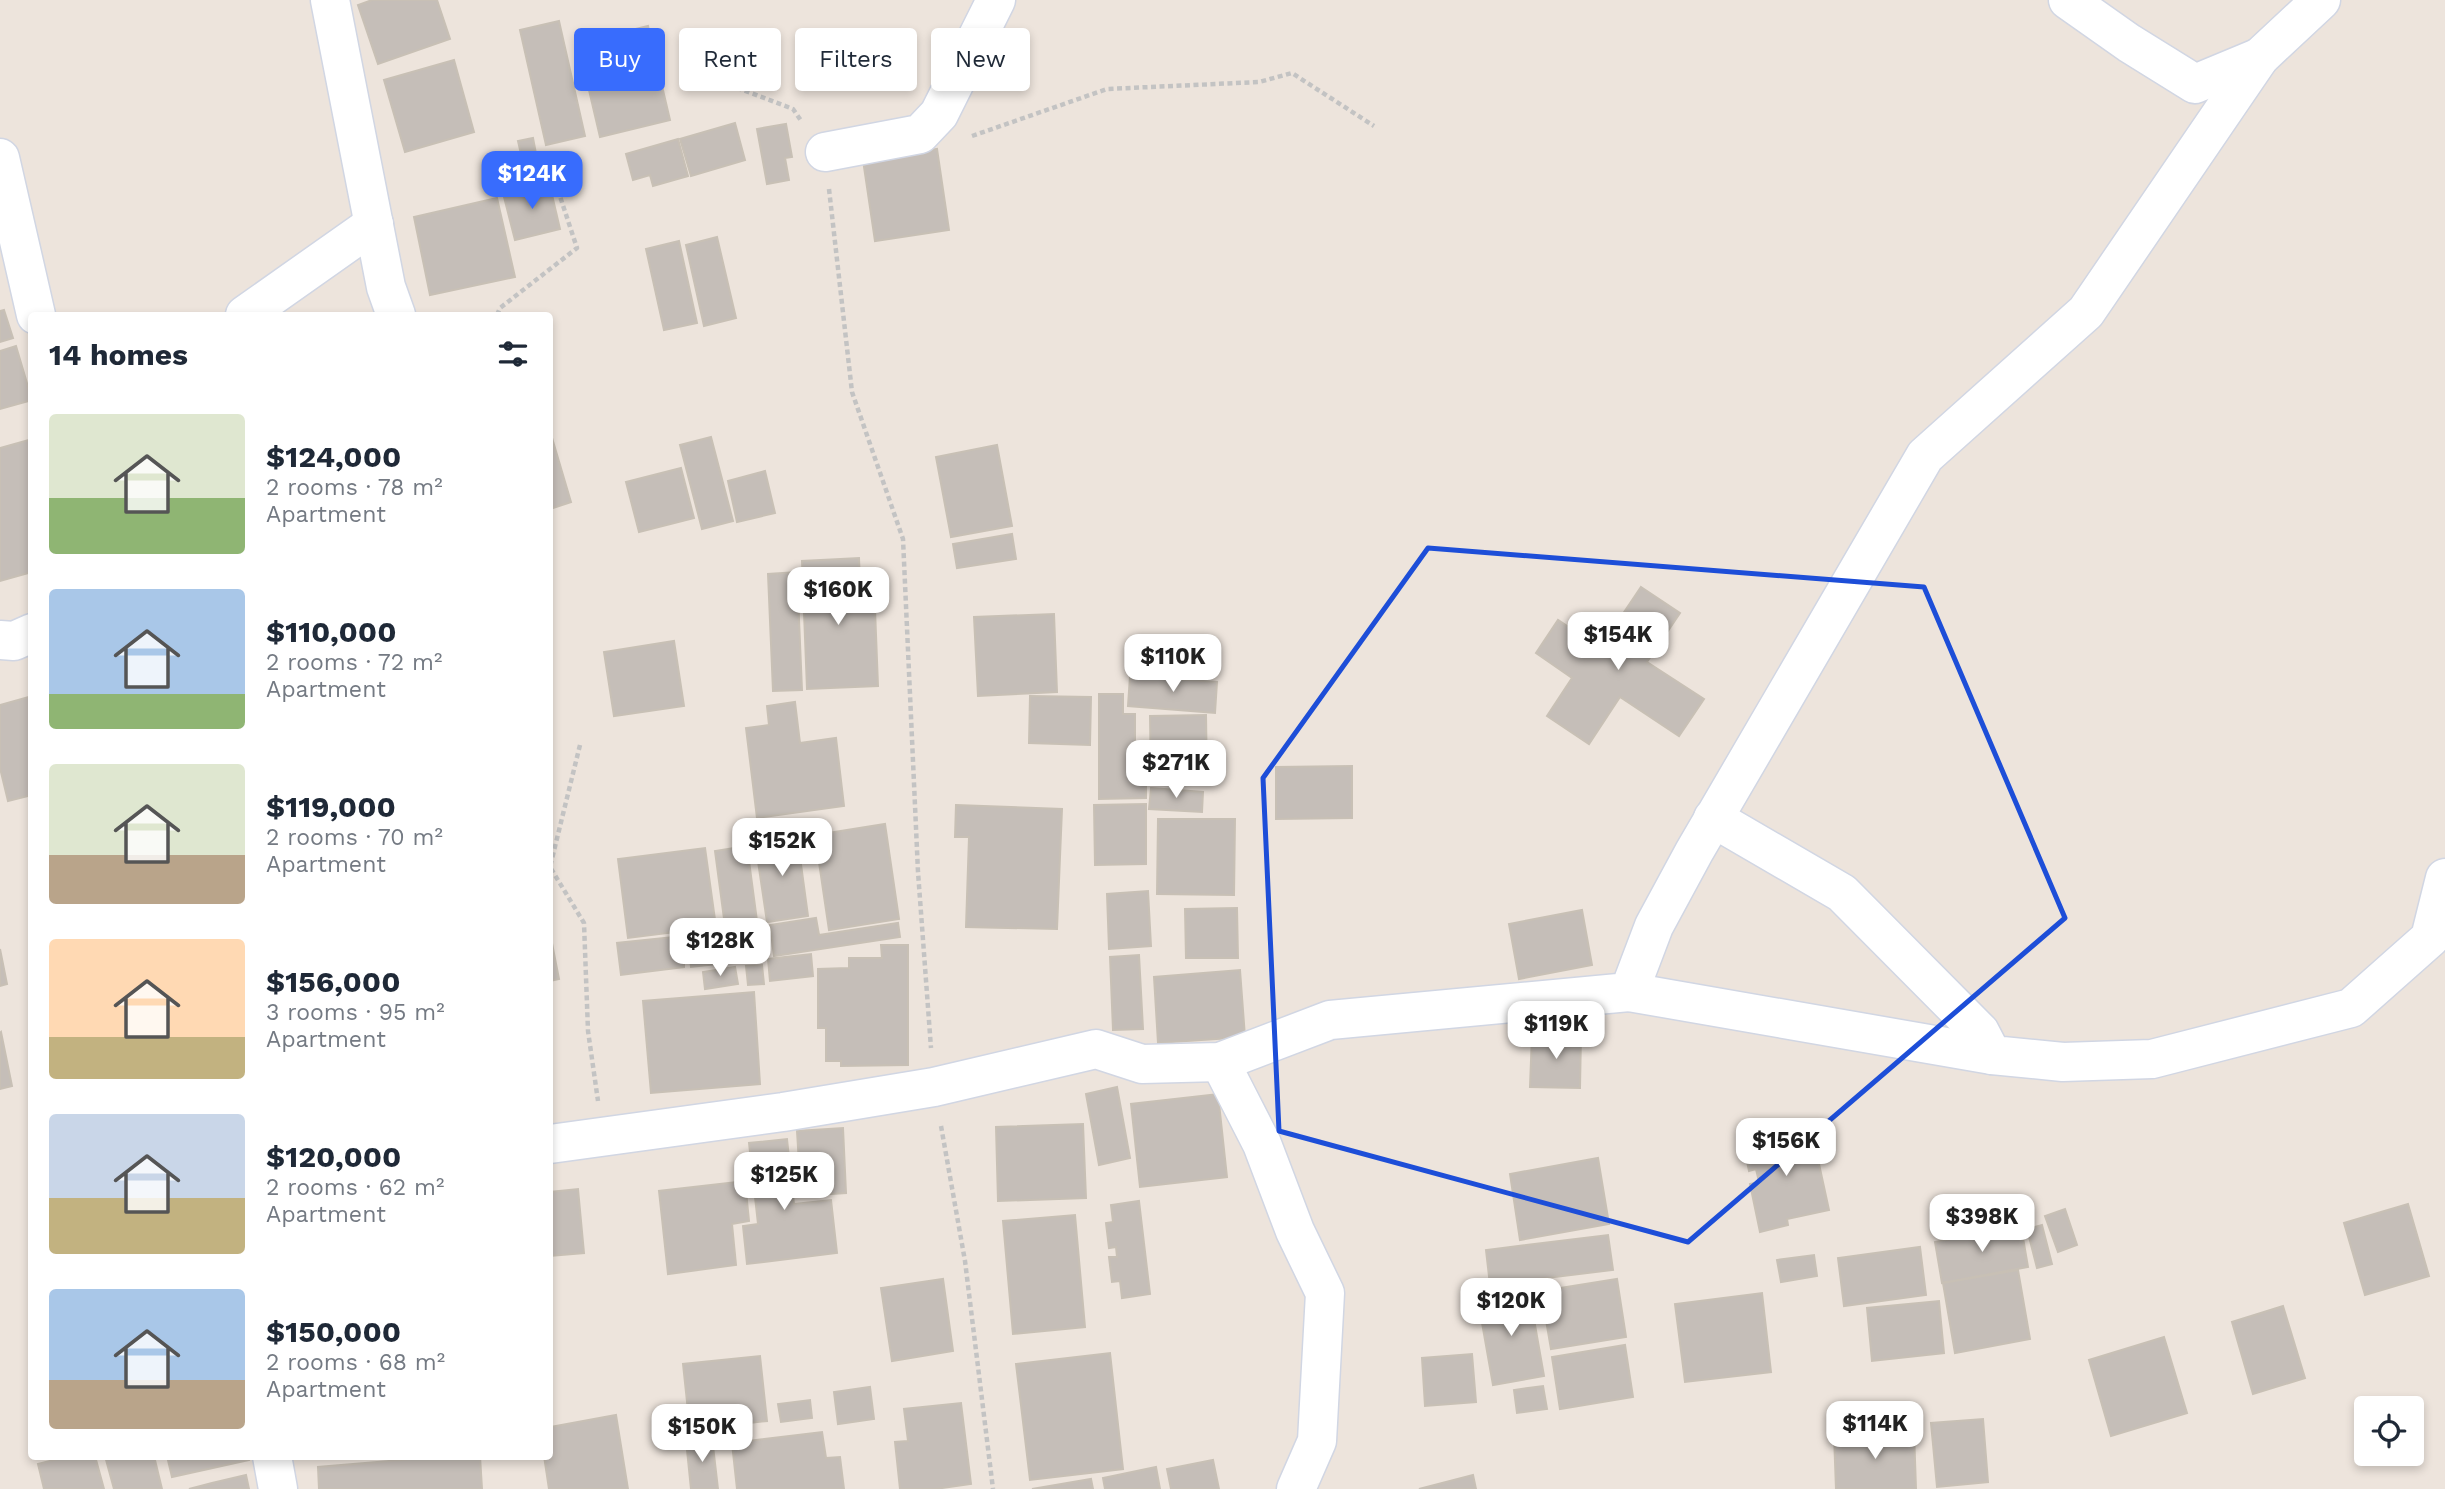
<!DOCTYPE html>
<html lang="en">
<head>
<meta charset="utf-8">
<style>
	:root { --surface:#fff; --page:#f2f2f3; --text:#1f2937; --muted:#747a83; --accent:#386cfd }
	body { margin:0; font-family:"Work Sans",sans-serif; background:var(--page); color:var(--text); height:100vh; display:flex; flex-direction:column; font-size:26px; white-space:nowrap }
	* { box-sizing:border-box; margin:0 }
	p { font-size:23px; color:var(--muted) }
	.icon { flex:none; width:38px; height:38px; fill:none; stroke:currentColor; stroke-width:2; stroke-linecap:round; stroke-linejoin:round }
	.map { position:relative; flex:1; overflow:hidden }
	.panel { position:absolute; left:28px; top:312px; width:525px; height:1148px; display:flex; flex-direction:column; background:var(--surface); border-radius:7px; box-shadow:0 4px 10px #0003 }
	.panel>* { flex:none }
	.banner { position:absolute; left:574px; top:28px; width:665px; height:63px; display:flex; gap:14px }
	.tools { position:absolute; left:2354px; top:1396px; display:grid; gap:14px }
	.tools a { display:grid; place-items:center; width:70px; height:70px; border-radius:7px; background:var(--surface); box-shadow:0 4px 10px #0003; font-size:35px }
	.price { position:absolute; translate:-50% -60px; padding:0 16px; border-radius:14px; background:#fff; color:#222; font-size:23px; line-height:46px; filter:drop-shadow(0 2px 4px #0008) }
	.price::after { content:''; position:absolute; left:50%; top:42px; width:21px; height:16px; margin-left:-10px; background:inherit; clip-path:polygon(0 0,100% 0,50% 100%) }
	.price.current { background:var(--accent); color:#fff }
	ul { padding:0; list-style:none }
	li { display:flex; align-items:center; gap:21px; height:175px; padding:0 21px }
	li span { display:grid; place-items:center; flex:none; width:196px; height:140px; border-radius:7px; color:#555 }
	li>.icon { margin-inline-start:auto }
	span .icon { width:84px; height:84px; fill:#fffc; stroke-width:1 }
	li b { font-size:30px }
	h2 { display:flex; justify-content:space-between; align-items:center; height:84px; padding:0 21px; font-size:30px }
	.tag { padding:0 24px; border-radius:7px; background:var(--surface); box-shadow:0 4px 10px #0003; font-size:24px; line-height:63px }
	.tag.current { background:var(--accent); color:#fff }
	.map>svg:first-child { display:block }
</style>
</head>
<body>
<div class="map">
<svg width="2445" height="1489" viewBox="0 0 2445 1489">
	<rect width="100%" height="100%" fill="#ede4dc"/>
	<g fill="#c5beb8" stroke="#c8c0b5" stroke-width="2">
		<polygon points="372,0 437,0 450,39 378,64 358,5"/>
		<polygon points="559,21 585,136 546,145 520,30"/>
		<polygon points="648,26 670,120 600,137 578,43"/>
		<polygon points="454,60 474,132 405,152 384,80"/>
		<polygon points="735,123 745,160 691,176 680,139"/>
		<polygon points="786,124 792,157 785,158 789,180 767,184 757,129"/>
		<polygon points="533,138 538,164 524,167 518,141"/>
		<polygon points="678,139 688,176 653,186 650,175 633,180 626,154"/>
		<polygon points="937,149 949,230 875,241 863,160"/>
		<polygon points="549,182 560,229 515,240 503,193"/>
		<polygon points="497,198 515,277 430,295 414,217"/>
		<polygon points="717,237 736,318 704,326 686,245"/>
		<polygon points="679,241 697,323 664,330 646,249"/>
		<polygon points="4,310 13,338 0,342 0,311"/>
		<polygon points="16,346 32,400 0,409 0,351"/>
		<polygon points="550,431 571,502 550,509"/>
		<polygon points="711,437 733,521 702,529 680,445"/>
		<polygon points="32,439 32,572 0,581 0,448"/>
		<polygon points="997,445 1012,526 951,537 936,457"/>
		<polygon points="681,468 694,518 639,532 626,482"/>
		<polygon points="765,471 775,513 737,522 728,481"/>
		<polygon points="1012,534 1016,559 957,568 953,544"/>
		<polygon points="859,558 861,610 875,609 878,686 807,689 802,561"/>
		<polygon points="797,572 802,690 773,691 768,574"/>
		<polygon points="1641,587 1680,613 1647,662 1704,699 1679,736 1620,697 1589,744 1547,716 1572,678 1536,653 1558,620 1600,648"/>
		<polygon points="1054,614 1057,692 978,696 974,617"/>
		<polygon points="674,641 684,706 614,716 604,652"/>
		<polygon points="1130,676 1217,682 1215,713 1128,706"/>
		<polygon points="1099,694 1123,694 1123,714 1135,714 1135,752 1146,752 1146,798 1099,799"/>
		<polygon points="32,696 32,795 8,801 0,768 0,705"/>
		<polygon points="1030,696 1091,697 1090,745 1029,743"/>
		<polygon points="795,702 800,743 836,738 844,806 757,818 746,728 769,725 767,706"/>
		<polygon points="1206,715 1207,780 1151,781 1150,716"/>
		<polygon points="1352,766 1352,818 1276,819 1276,767"/>
		<polygon points="1151,788 1203,792 1202,812 1149,809"/>
		<polygon points="1146,804 1146,864 1095,865 1094,805"/>
		<polygon points="956,805 1062,809 1057,929 966,927 969,837 955,837"/>
		<polygon points="1158,819 1235,819 1234,895 1157,894"/>
		<polygon points="885,824 899,919 829,930 815,835"/>
		<polygon points="797,835 808,916 767,922 755,841"/>
		<polygon points="747,846 757,921 725,926 715,851"/>
		<polygon points="705,848 716,927 628,938 618,859"/>
		<polygon points="1148,891 1151,946 1109,949 1107,894"/>
		<polygon points="1237,908 1238,958 1186,958 1185,909"/>
		<polygon points="1582,910 1592,965 1519,979 1509,924"/>
		<polygon points="816,918 819,935 898,923 900,937 774,956 770,925"/>
		<polygon points="731,931 732,946 745,945 744,936 759,934 761,959 691,967 690,958 684,959 684,967 621,975 617,943"/>
		<polygon points="550,933 559,979 550,981"/>
		<polygon points="881,945 908,945 908,1065 841,1066 841,1061 826,1061 826,1028 818,1028 818,969 849,968 849,958 882,958"/>
		<polygon points="0,949 7,984 0,986"/>
		<polygon points="811,954 813,976 770,981 768,959"/>
		<polygon points="1139,955 1143,1029 1113,1030 1110,957"/>
		<polygon points="762,965 764,984 748,985 746,966"/>
		<polygon points="735,967 738,984 705,989 703,972"/>
		<polygon points="1240,970 1245,1037 1158,1043 1154,977"/>
		<polygon points="754,992 760,1084 651,1093 643,1001"/>
		<polygon points="1,1032 12,1086 0,1089 0,1033"/>
		<polygon points="1532,1034 1581,1035 1580,1088 1530,1087"/>
		<polygon points="1117,1087 1130,1158 1099,1165 1086,1094"/>
		<polygon points="1218,1094 1227,1177 1140,1187 1131,1104"/>
		<polygon points="1083,1124 1086,1198 998,1201 996,1127"/>
		<polygon points="1811,1127 1829,1210 1787,1219 1788,1225 1760,1232 1750,1184 1759,1182 1756,1169 1749,1171 1743,1142"/>
		<polygon points="843,1128 846,1193 801,1196 797,1131"/>
		<polygon points="787,1139 794,1204 831,1200 837,1253 747,1264 743,1226 758,1224 749,1143"/>
		<polygon points="1598,1158 1609,1224 1520,1240 1510,1174"/>
		<polygon points="745,1181 749,1221 732,1224 736,1265 668,1274 659,1191"/>
		<polygon points="578,1189 584,1253 550,1256 550,1192"/>
		<polygon points="1139,1201 1150,1294 1122,1298 1120,1281 1112,1282 1109,1257 1117,1257 1116,1247 1109,1248 1106,1223 1113,1222 1111,1205"/>
		<polygon points="2408,1204 2429,1276 2365,1295 2344,1223"/>
		<polygon points="2065,1209 2077,1245 2058,1252 2045,1216"/>
		<polygon points="1075,1215 1085,1327 1013,1334 1003,1221"/>
		<polygon points="2042,1225 2052,1264 2037,1268 2027,1229"/>
		<polygon points="2021,1226 2028,1267 1942,1283 1935,1242"/>
		<polygon points="1608,1235 1613,1270 1490,1285 1486,1250"/>
		<polygon points="1920,1247 1926,1295 1844,1306 1838,1258"/>
		<polygon points="1814,1255 1817,1276 1781,1282 1777,1260"/>
		<polygon points="2018,1270 2030,1339 1955,1353 1943,1283"/>
		<polygon points="943,1279 953,1351 892,1361 881,1288"/>
		<polygon points="1617,1279 1626,1337 1551,1349 1541,1291"/>
		<polygon points="1529,1291 1544,1376 1493,1385 1478,1300"/>
		<polygon points="1762,1293 1771,1372 1685,1382 1675,1304"/>
		<polygon points="1939,1301 1944,1353 1872,1361 1867,1308"/>
		<polygon points="2283,1306 2305,1378 2253,1394 2232,1322"/>
		<polygon points="2164,1337 2187,1413 2111,1436 2089,1360"/>
		<polygon points="1625,1345 1633,1397 1560,1409 1552,1357"/>
		<polygon points="1110,1353 1123,1469 1030,1480 1016,1364"/>
		<polygon points="1472,1354 1476,1402 1425,1406 1422,1358"/>
		<polygon points="760,1356 767,1421 690,1430 683,1364"/>
		<polygon points="1543,1386 1547,1409 1517,1413 1514,1390"/>
		<polygon points="870,1387 874,1419 838,1424 834,1392"/>
		<polygon points="810,1400 812,1418 781,1422 778,1404"/>
		<polygon points="961,1403 971,1484 935,1489 900,1489 895,1442 908,1441 904,1409"/>
		<polygon points="616,1415 628,1489 549,1489 544,1456 550,1456 550,1427"/>
		<polygon points="1983,1419 1988,1482 1937,1487 1931,1423"/>
		<polygon points="1914,1431 1916,1489 1836,1489 1834,1435"/>
		<polygon points="822,1432 826,1458 840,1457 844,1489 737,1489 732,1443"/>
		<polygon points="712,1437 718,1489 691,1489 686,1440"/>
		<polygon points="69,1456 95,1456 104,1489 44,1489 38,1464"/>
		<polygon points="105,1456 154,1456 162,1489 114,1489"/>
		<polygon points="167,1456 248,1456 249,1460 172,1477"/>
		<polygon points="449,1456 480,1456 482,1489 319,1489 318,1467"/>
		<polygon points="1213,1460 1219,1489 1171,1489 1167,1469"/>
		<polygon points="1156,1467 1160,1489 1105,1489 1103,1478"/>
		<polygon points="246,1475 249,1489 189,1489 212,1483"/>
		<polygon points="1473,1475 1476,1489 1419,1489"/>
		<polygon points="1091,1479 1093,1489 1032,1489"/>
	</g>
	<g fill="none" stroke-linecap="round" stroke-linejoin="round">
		<g stroke="#d1d6e3" stroke-width="41">
			<g id="street">
				<polyline points="330,0 386,287 396,315"/>
				<polyline points="2068,0 2129,43 2195,84 2260,57"/>
				<polyline points="825,152 920,134 939,114 996,0"/>
				<polyline points="0,158 36,315"/>
				<polyline points="245,315 374,224"/>
				<polyline points="0,640 14,641 32,633"/>
				<polyline points="1713,818 1842,893 1980,1032 1992,1055 2063,1062 2152,1059 2351,1008 2430,938 2445,878"/>
				<polyline points="1629,992 1992,1055"/>
				<polyline points="1220,1062 1262,1144 1295,1231 1325,1293 1317,1441 1296,1489"/>
				<polyline points="550,1144 783,1112 934,1087 1096,1049 1142,1064 1220,1062 1330,1020 1629,992 1654,926 1694,852 1925,456 2086,312 2260,57 2321,0"/>
				<polyline points="272,1456 278,1489"/>
			</g>
		</g>
		<g stroke="#c3c3c3" stroke-width="4.5" stroke-dasharray="5 3.5" stroke-linecap="butt">
			<polyline points="681,50 717,80 793,109 802,122"/>
			<polyline points="972,136 1107,89 1259,82 1292,73 1374,126"/>
			<polyline points="829,189 852,392 903,539 918,872 931,1048"/>
			<polyline points="497,315 500,308 577,248 551,169"/>
			<polyline points="580,745 550,867 584,923 588,1031 598,1101"/>
			<polyline points="941,1126 965,1261 993,1489"/>
		</g>
		<use href="#street" stroke="#fff" stroke-width="38"/>
	</g>
	<path fill="none" stroke="#1d4ed8" stroke-width="5" stroke-linejoin="round" d="M1428,548L1924,587L2065,918L1688,1242L1279,1131L1263,778Z"/>
</svg>
<div class="tools">
<a><svg class="icon" aria-label="locate" viewBox="0 0 24 24"><circle cx="12" cy="12" r="6"/><path d="M12 2v4M12 18v4M2 12h4M18 12h4"/></svg></a>
</div>
<b class="price current" style="left:532px;top:211px">$124K</b>
<b class="price" style="left:838px;top:627px">$160K</b>
<b class="price" style="left:1618px;top:672px">$154K</b>
<b class="price" style="left:1173px;top:694px">$110K</b>
<b class="price" style="left:1176px;top:800px">$271K</b>
<b class="price" style="left:782px;top:878px">$152K</b>
<b class="price" style="left:720px;top:978px">$128K</b>
<b class="price" style="left:1556px;top:1061px">$119K</b>
<b class="price" style="left:1786px;top:1178px">$156K</b>
<b class="price" style="left:784px;top:1212px">$125K</b>
<b class="price" style="left:1982px;top:1254px">$398K</b>
<b class="price" style="left:1511px;top:1338px">$120K</b>
<b class="price" style="left:1875px;top:1461px">$114K</b>
<b class="price" style="left:702px;top:1464px">$150K</b>
<div class="banner">
<a class="tag current">Buy</a>
<a class="tag">Rent</a>
<a class="tag">Filters</a>
<a class="tag">New</a>
</div>
<section class="panel">
<h2>14 homes<svg class="icon" aria-label="filters" viewBox="0 0 24 24"><path d="M4 7h16M4 17h16"/><circle cx="9" cy="7" r="2"/><circle cx="15" cy="17" r="2"/></svg></h2>
<ul>
<li><span style="background:linear-gradient(#dfe7d0 60%,#8fb573 0)"><svg class="icon" aria-label="home" viewBox="0 0 24 24"><path d="M3 11l9-7 9 7M6 9v11h12V9"/></svg></span><div><b>$124,000</b><p>2 rooms · 78 m²</p><p>Apartment</p></div></li>
<li><span style="background:linear-gradient(#a9c7e8 75%,#8fb573 0)"><svg class="icon" aria-label="home" viewBox="0 0 24 24"><path d="M3 11l9-7 9 7M6 9v11h12V9"/></svg></span><div><b>$110,000</b><p>2 rooms · 72 m²</p><p>Apartment</p></div></li>
<li><span style="background:linear-gradient(#dfe7d0 65%,#b9a48a 0)"><svg class="icon" aria-label="home" viewBox="0 0 24 24"><path d="M3 11l9-7 9 7M6 9v11h12V9"/></svg></span><div><b>$119,000</b><p>2 rooms · 70 m²</p><p>Apartment</p></div></li>
<li><span style="background:linear-gradient(#ffd9b3 70%,#c2b280 0)"><svg class="icon" aria-label="home" viewBox="0 0 24 24"><path d="M3 11l9-7 9 7M6 9v11h12V9"/></svg></span><div><b>$156,000</b><p>3 rooms · 95 m²</p><p>Apartment</p></div></li>
<li><span style="background:linear-gradient(#c9d6e8 60%,#c2b280 0)"><svg class="icon" aria-label="home" viewBox="0 0 24 24"><path d="M3 11l9-7 9 7M6 9v11h12V9"/></svg></span><div><b>$120,000</b><p>2 rooms · 62 m²</p><p>Apartment</p></div></li>
<li><span style="background:linear-gradient(#a9c7e8 65%,#b9a48a 0)"><svg class="icon" aria-label="home" viewBox="0 0 24 24"><path d="M3 11l9-7 9 7M6 9v11h12V9"/></svg></span><div><b>$150,000</b><p>2 rooms · 68 m²</p><p>Apartment</p></div></li>
</ul>
</section>
</div>
</body>
</html>
